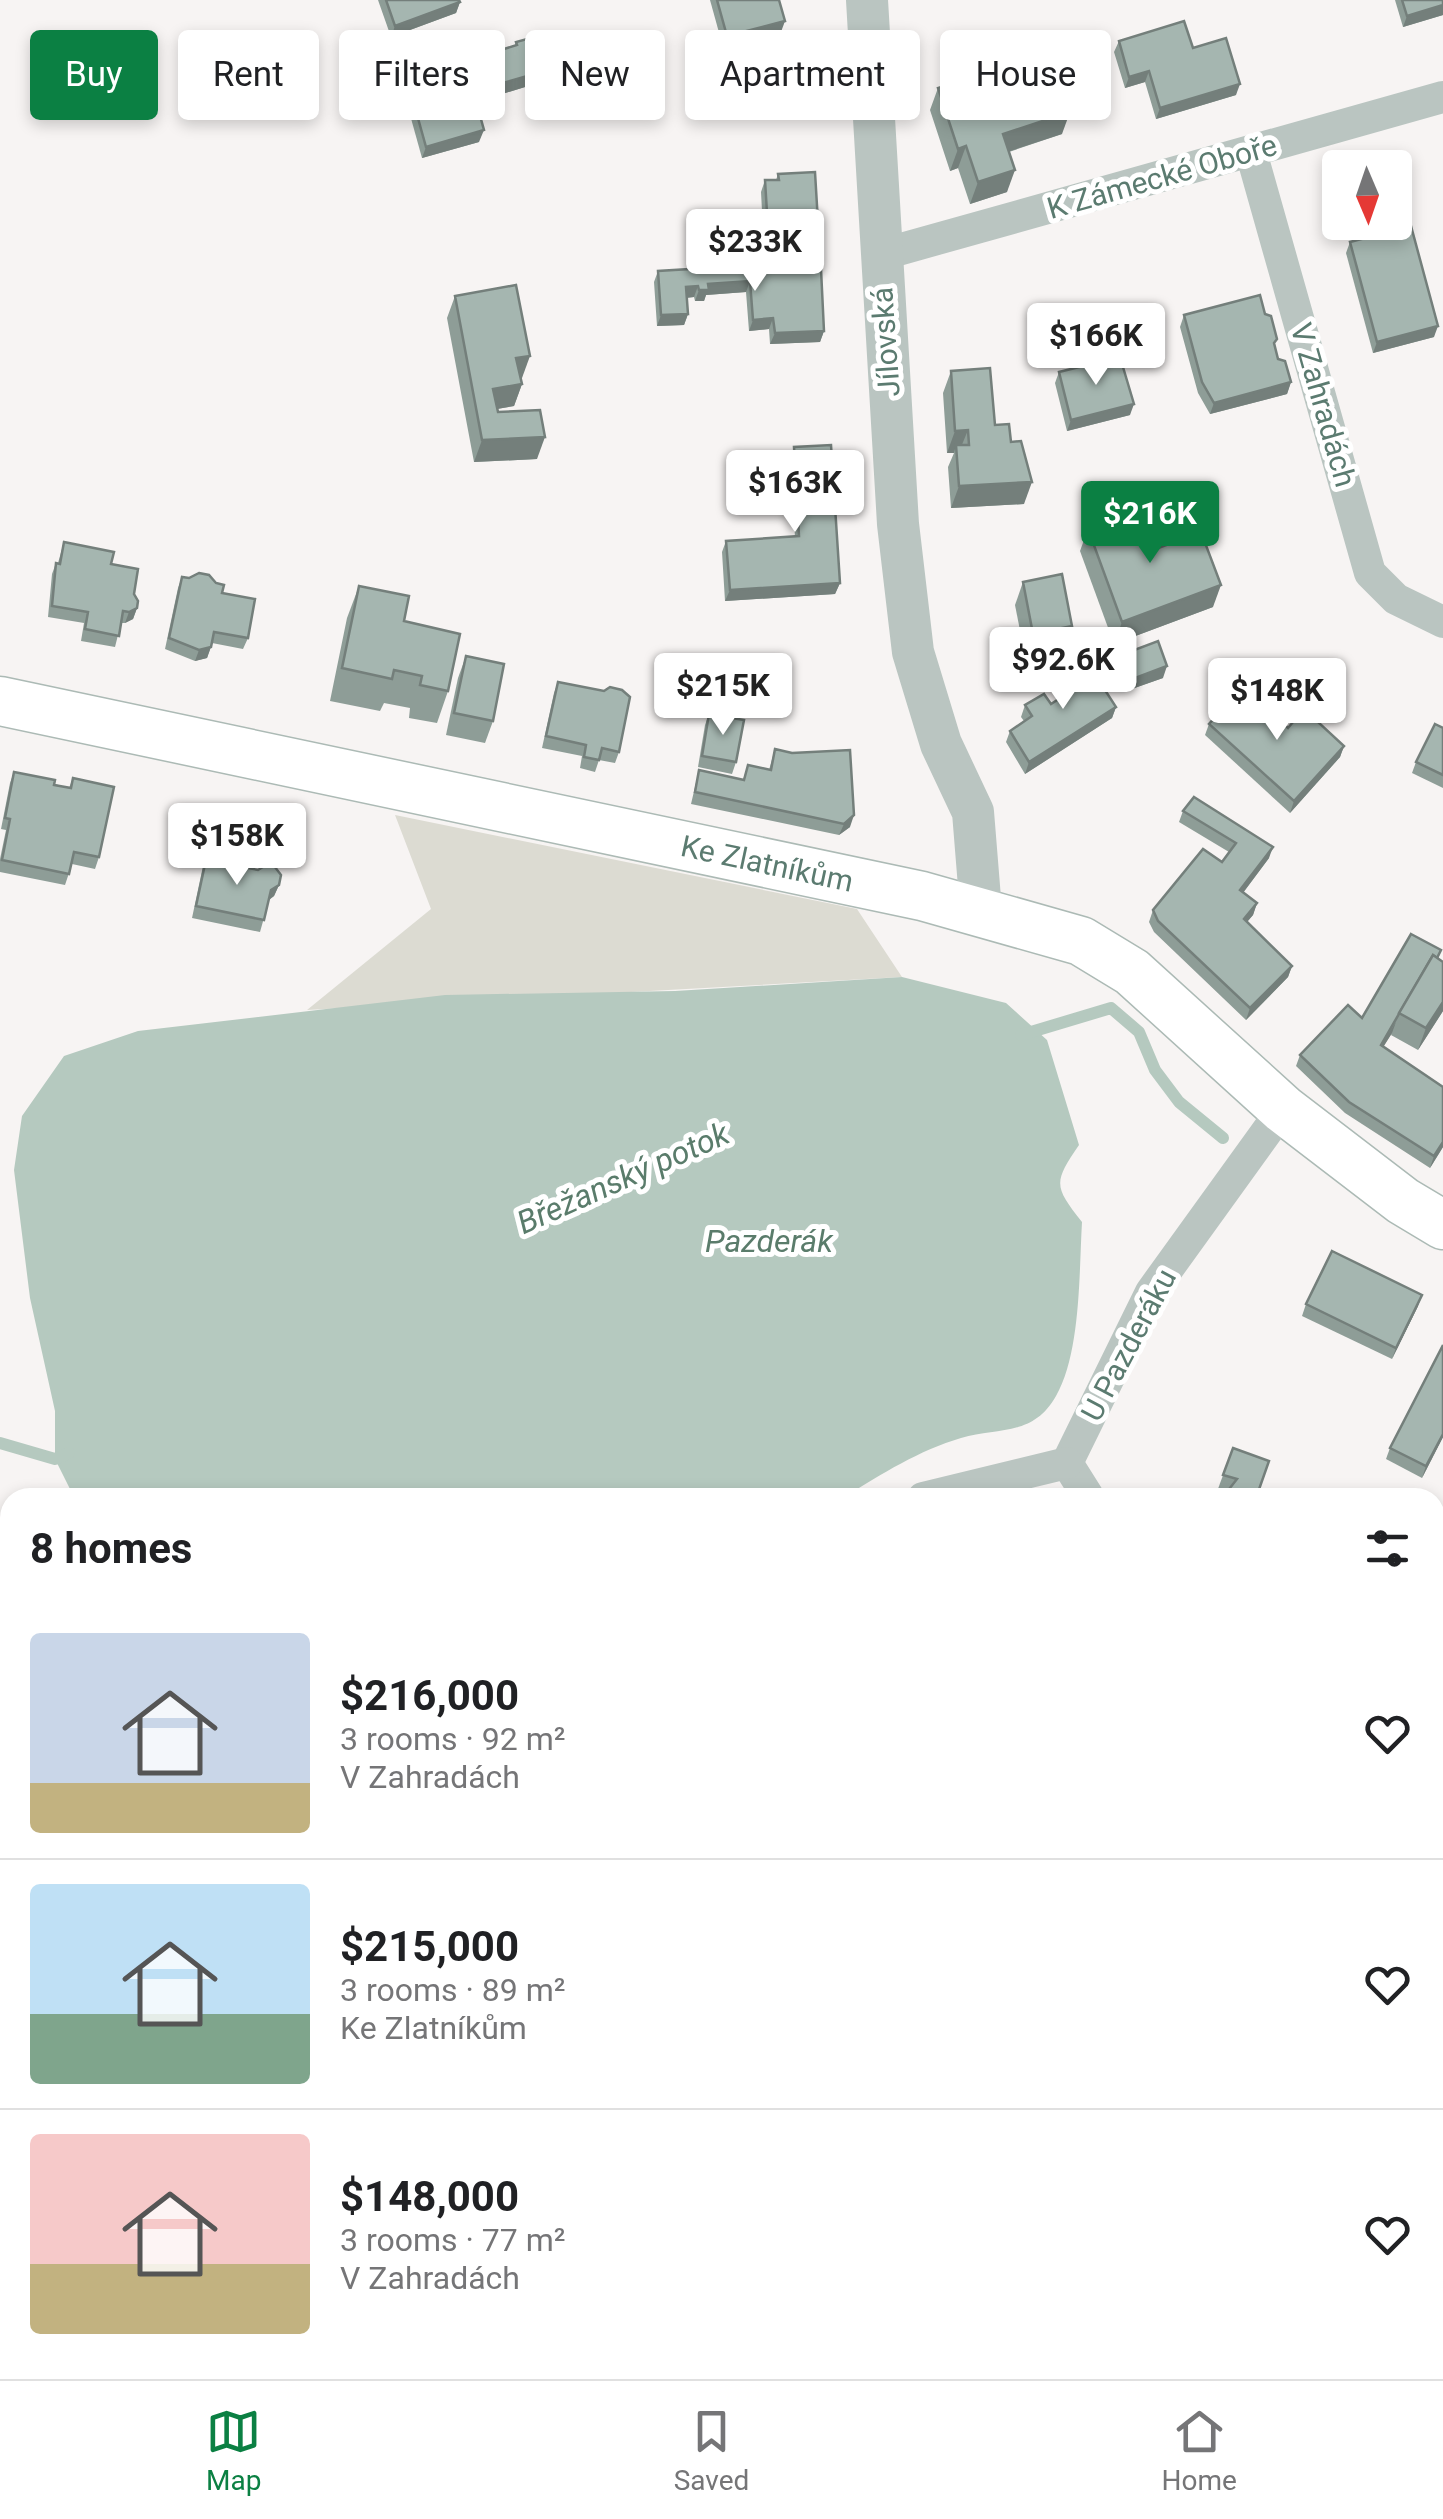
<!DOCTYPE html>
<html lang="en">
<head>
<meta charset="utf-8">
<style>
	:root { --surface:#fff; --page:#f2f2f2; --text:#202124; --muted:#757577; --line:#e0e0e0; --accent:#0b8043 }
	body { margin:0; font-family:Roboto,sans-serif; background:var(--page); color:var(--text); height:100vh; display:flex; flex-direction:column; font-size:38px; white-space:nowrap }
	* { box-sizing:border-box; margin:0 }
	p { font-size:32px; color:var(--muted) }
	.icon { flex:none; width:55px; height:55px; fill:none; stroke:currentColor; stroke-width:2; stroke-linecap:round; stroke-linejoin:round }
	.map { position:relative; flex:1; overflow:hidden }
	.side { position:absolute; left:0px; top:1488px; width:1445px; height:892px; display:flex; flex-direction:column; background:var(--surface); border-radius:30px 30px 0 0; box-shadow:0 5px 15px #0003 }
	.side>* { flex:none }
	.banner { position:absolute; left:30px; top:30px; width:1385px; height:90px; display:flex; gap:20px }
	.needle { width:65px; rotate:178deg }
	.controls { position:absolute; left:1322px; top:150px; display:grid; gap:20px }
	.controls a { display:grid; place-items:center; width:90px; height:90px; border-radius:10px; background:var(--surface); box-shadow:0 5px 15px #0003; font-size:50px }
	.price { position:absolute; translate:-50% -85px; padding:0 22px; border-radius:10px; background:#fff; color:#222; font-size:32px; line-height:65px; filter:drop-shadow(0 2px 5px #0008) }
	.price::after { content:''; position:absolute; left:50%; top:60px; width:30px; height:22px; margin-left:-15px; background:inherit; clip-path:polygon(0 0,100% 0,50% 100%) }
	.price.selected { background:var(--accent); color:#fff }
	ul { padding:0; list-style:none }
	li { display:flex; align-items:center; gap:30px; height:250px; padding:0 30px }
	li+li { border-top:2px solid var(--line) }
	li span { display:grid; place-items:center; flex:none; width:280px; height:200px; border-radius:10px; color:#555 }
	li>.icon { margin-inline-start:auto }
	span .icon { width:120px; height:120px; fill:#fffc; stroke-width:1 }
	li b { font-size:42px }
	h2 { display:flex; justify-content:space-between; align-items:center; height:120px; padding:0 30px; font-size:42px }
	.pill { padding:0 35px; border-radius:10px; background:var(--surface); box-shadow:0 5px 15px #0003; font-size:35px; line-height:90px }
	.pill.selected { background:var(--accent); color:#fff }
	.dock { display:flex; justify-content:space-around; align-items:center; height:140px; border-top:2px solid var(--line); background:var(--surface); font-size:28px; color:var(--muted) }
	.dock a { display:grid; justify-items:center; gap:5px }
	.dock .selected { color:var(--accent) }
	.map>svg:first-child { display:block }
</style>
</head>
<body>
<div class="map">
<svg width="1443" height="2379" viewBox="0 0 1443 2379">
	<rect width="100%" height="100%" fill="#f7f4f3"/>
	<polygon fill="#dcdbd2" points="395,815 857,909 902,977 307,1010 431,909"/>
	<path fill="#b5c9bf" d="M902,977L1006,1003L1047,1040L1079,1145C1053,1183 1054,1186 1082,1222C1079,1272 1081,1353 1056,1396C1033,1437 998,1427 961,1438C920,1450 881,1474 845,1497H74L55,1459V1411L30,1298L14,1170L22,1116L64,1056L138,1031L445,995L675,991Z"/>
	<g fill="none" stroke-linecap="round" stroke-linejoin="round">
		<g stroke="#b5c9bf" stroke-width="12">
			<polyline points="1021,1035 1111,1008 1139,1032 1155,1070 1179,1102 1223,1138"/>
			<polyline points="0,1443 55,1459 69,1453"/>
		</g>
		<g stroke="#acbab5" stroke-width="51">
			<polyline id="secondary" points="0,701 922,896 1081,941 1132,972 1283,1109 1403,1201 1443,1225"/>
		</g>
		<g stroke="#bac5c1" stroke-width="32">
			<polyline points="1251,152 1370,573 1396,599 1443,622"/>
			<polyline points="880,255 1443,97"/>
			<polyline points="1067,1463 1151,1292 1283,1109"/>
			<polyline points="1067,1463 1089,1498"/>
			<polyline points="923,1498 1067,1463"/>
			<polyline points="1435,2276 1443,2299"/>
			<polyline points="1025,2379 1070,2370"/>
		</g>
		<polyline stroke="#bac5c1" stroke-width="42" points="867,0 898,524 913,652 941,744 973,812 981,911"/>
		<use href="#secondary" stroke="#fff" stroke-width="48"/>
	</g>
	<g fill="#8e9d97">
		<polygon points="378,0 459,0 460,2 456,13 391,37"/>
		<polygon points="710,0 779,0 781,32 723,47"/>
		<polygon points="1395,0 1443,0 1443,15 1403,27"/>
		<polygon points="1119,41 1193,48 1236,95 1156,119 1145,82 1125,88 1114,52"/>
		<polygon points="516,42 555,68 551,79 499,95 489,64 494,52 515,45"/>
		<polygon points="406,75 476,101 479,142 422,158 402,86"/>
		<polygon points="938,88 1062,134 1009,152 1007,192 970,204 958,168 950,171 930,110"/>
		<polygon points="778,174 820,256 816,267 772,270 824,331 820,342 770,344 769,329 749,331 746,292 706,295 704,301 695,301 694,297 687,298 688,314 684,325 657,326 654,282 658,271 738,266 736,242 740,231 763,230 761,192 765,180 776,180"/>
		<polygon points="1350,242 1434,337 1373,353 1346,253"/>
		<polygon points="455,296 522,378 522,384 514,406 497,409 537,459 474,462 447,318"/>
		<polygon points="1184,315 1274,346 1278,359 1291,382 1287,394 1210,414 1198,393 1180,327"/>
		<polygon points="951,371 995,425 1011,442 1024,504 951,508 948,467 954,453 947,453 943,393"/>
		<polygon points="1059,372 1130,415 1067,431 1055,383"/>
		<polygon points="794,447 840,583 835,594 725,601 722,552 726,541 795,537 790,459"/>
		<polygon points="1088,529 1156,549 1213,607 1114,644 1080,551"/>
		<polygon points="64,542 111,564 134,594 137,608 133,619 125,623 121,623 115,647 81,641 84,623 48,617 52,574 56,563 58,563"/>
		<polygon points="182,577 248,638 243,649 212,643 207,658 195,661 165,649 178,588"/>
		<polygon points="1023,582 1072,626 1064,648 1025,656 1015,605"/>
		<polygon points="359,586 404,621 448,691 437,723 409,718 410,708 384,703 380,711 330,701 347,618"/>
		<polygon points="1121,655 1163,678 1126,691 1117,666"/>
		<polygon points="466,656 493,721 485,743 446,735 458,678"/>
		<polygon points="1061,670 1116,707 1112,718 1025,774 1006,742 1010,731 1024,721 1021,717 1025,705 1051,704 1066,695 1057,681"/>
		<polygon points="558,682 604,691 619,752 615,763 599,760 595,772 580,768 582,756 542,748 554,693"/>
		<polygon points="709,714 736,762 732,774 698,767 705,725"/>
		<polygon points="1209,724 1288,728 1344,746 1340,757 1290,813 1205,735"/>
		<polygon points="1443,728 1443,788 1412,773 1416,762"/>
		<polygon points="775,749 850,827 839,835 691,804 699,770 743,780 748,765 769,770"/>
		<polygon points="14,772 69,788 73,778 99,857 95,869 72,864 65,885 0,872 0,859 6,830 1,829 10,783"/>
		<polygon points="1183,811 1269,858 1243,893 1257,903 1253,915 1247,922 1292,966 1288,977 1246,1020 1154,932 1149,922 1153,910 1222,862 1229,852 1179,822"/>
		<polygon points="207,855 279,885 274,896 269,900 260,932 192,918 203,866"/>
		<polygon points="1441,950 1438,959 1443,962 1443,1011 1418,1050 1391,1035 1392,1033 1383,1047 1443,1087 1443,1147 1430,1168 1345,1113 1296,1066 1300,1055 1362,1018"/>
		<polygon points="1306,1304 1418,1306 1392,1359 1302,1316"/>
		<polygon points="1443,1345 1443,1437 1422,1478 1386,1459 1390,1448"/>
		<polygon points="1233,1448 1256,1498 1215,1497"/>
	</g>
	<g fill="#747f7b">
		<polygon points="460,2 456,13 391,37 395,26"/>
		<polygon points="1443,5 1443,15 1403,27 1407,16"/>
		<polygon points="785,21 781,32 723,47 727,36"/>
		<polygon points="555,68 551,79 499,95 503,83"/>
		<polygon points="1149,71 1145,82 1125,88 1129,77"/>
		<polygon points="1240,84 1236,95 1156,119 1160,108"/>
		<polygon points="1070,112 1062,134 995,156 1003,134"/>
		<polygon points="484,130 479,142 422,158 426,147"/>
		<polygon points="966,146 958,168 950,171 958,149"/>
		<polygon points="1015,170 1007,192 970,204 978,182"/>
		<polygon points="820,256 816,267 738,272 742,261"/>
		<polygon points="750,281 746,292 706,295 704,301 695,301 699,290 708,284"/>
		<polygon points="698,286 694,297 682,298 686,287"/>
		<polygon points="688,314 684,325 657,326 661,315"/>
		<polygon points="773,318 769,329 749,331 753,320"/>
		<polygon points="1438,326 1434,337 1373,353 1377,342"/>
		<polygon points="824,331 820,342 770,344 775,333"/>
		<polygon points="530,356 522,378 508,380 516,358"/>
		<polygon points="1291,382 1287,394 1210,414 1214,403"/>
		<polygon points="522,384 514,406 485,411 493,389"/>
		<polygon points="1134,404 1130,415 1067,431 1071,420"/>
		<polygon points="968,430 959,452 956,445 954,453 947,453 955,431"/>
		<polygon points="545,437 537,459 474,462 482,440"/>
		<polygon points="1032,482 1024,504 951,508 959,486"/>
		<polygon points="840,583 835,594 725,601 730,590"/>
		<polygon points="1221,585 1213,607 1114,644 1122,622"/>
		<polygon points="137,608 133,619 125,623 129,612"/>
		<polygon points="1072,626 1064,648 1025,656 1033,634"/>
		<polygon points="211,647 207,658 195,661 199,650"/>
		<polygon points="1167,666 1163,678 1126,691 1130,680"/>
		<polygon points="1116,707 1112,718 1025,774 1029,762"/>
		<polygon points="1344,746 1340,757 1290,813 1294,801"/>
		<polygon points="854,815 850,827 839,835 844,824"/>
		<polygon points="1273,847 1269,858 1236,902 1240,890"/>
		<polygon points="279,885 274,896 267,901 271,890"/>
		<polygon points="1257,903 1253,915 1240,930 1244,919"/>
		<polygon points="1292,966 1288,977 1246,1020 1250,1008"/>
		<polygon points="1443,1002 1443,1011 1418,1050 1426,1028"/>
		<polygon points="1396,1022 1392,1033 1377,1057 1381,1045"/>
		<polygon points="1443,1142 1443,1147 1430,1168 1434,1156"/>
		<polygon points="1422,1295 1418,1306 1392,1359 1396,1348"/>
		<polygon points="1443,1434 1443,1437 1422,1478 1426,1466"/>
		<polygon points="1443,1975 1443,1996 1435,1997 1435,1976"/>
	</g>
	<g fill="#a5b6b0" stroke="#747f7b" stroke-width="2.5">
		<polygon points="386,0 459,0 460,2 395,26"/>
		<polygon points="717,0 779,0 785,21 727,36"/>
		<polygon points="1402,0 1443,0 1443,5 1407,16"/>
		<polygon points="1184,21 1193,48 1226,38 1240,84 1160,108 1149,71 1129,77 1119,41"/>
		<polygon points="545,34 555,68 503,83 494,52 517,45 516,42"/>
		<polygon points="1050,52 1070,112 1003,134 1015,170 978,182 966,146 958,149 938,88"/>
		<polygon points="464,59 469,78 476,76 480,90 473,91 484,130 426,147 406,75"/>
		<polygon points="815,172 820,256 742,261 740,231 768,229 765,180 779,180 778,174"/>
		<polygon points="1411,226 1438,326 1377,342 1350,242"/>
		<polygon points="773,264 772,271 821,269 824,331 775,333 773,318 753,320 750,281 708,284 709,290 699,290 698,286 686,287 688,314 661,315 658,271"/>
		<polygon points="516,285 530,356 516,358 522,384 493,389 498,412 540,410 545,437 482,440 455,296"/>
		<polygon points="1260,295 1265,314 1271,316 1277,339 1274,343 1278,359 1285,361 1291,382 1214,403 1202,382 1184,315"/>
		<polygon points="1120,357 1134,404 1071,420 1059,372"/>
		<polygon points="990,368 995,425 1009,424 1011,442 1021,441 1032,482 959,486 956,445 969,445 968,430 955,431 951,371"/>
		<polygon points="831,445 840,583 730,590 726,541 799,536 794,447"/>
		<polygon points="1141,510 1156,549 1201,532 1221,585 1122,622 1088,529"/>
		<polygon points="64,542 114,552 111,564 138,569 134,594 138,601 137,608 129,612 123,611 119,636 85,629 88,612 52,606 56,563 60,564"/>
		<polygon points="199,573 209,575 216,583 224,585 222,593 255,599 248,638 214,632 211,647 199,650 169,638 182,577 189,578"/>
		<polygon points="1062,574 1072,626 1033,634 1023,582"/>
		<polygon points="359,586 409,596 404,621 460,634 448,691 420,685 422,676 394,670 392,679 342,668"/>
		<polygon points="1158,641 1167,666 1130,680 1121,655"/>
		<polygon points="466,656 504,664 493,721 454,713"/>
		<polygon points="1083,656 1116,707 1029,762 1010,731 1032,716 1025,705 1044,694 1051,704 1074,689 1061,670"/>
		<polygon points="558,682 604,691 610,687 622,690 630,697 619,752 602,748 599,760 584,757 586,745 546,736"/>
		<polygon points="1243,687 1288,728 1304,709 1344,746 1294,801 1209,724"/>
		<polygon points="709,714 744,720 736,762 702,756"/>
		<polygon points="1435,724 1443,728 1443,775 1416,762"/>
		<polygon points="775,749 792,753 850,750 854,815 844,824 695,792 699,770 744,780 748,765 771,770"/>
		<polygon points="14,772 55,780 54,785 71,788 73,778 114,787 99,857 74,852 69,874 2,860 10,819 5,818"/>
		<polygon points="1194,797 1273,847 1240,890 1257,903 1244,919 1292,966 1250,1008 1158,921 1153,910 1203,849 1222,862 1236,843 1183,811"/>
		<polygon points="207,855 229,859 228,864 258,870 266,865 275,867 281,875 279,885 271,890 264,920 196,906"/>
		<polygon points="1411,934 1441,950 1437,958 1433,955 1381,1045 1443,1087 1443,1142 1434,1156 1349,1102 1300,1055 1348,1005 1362,1018"/>
		<polygon points="1433,955 1443,962 1443,1002 1426,1028 1399,1013"/>
		<polygon points="1332,1251 1422,1295 1396,1348 1306,1304"/>
		<polygon points="1443,1345 1443,1434 1426,1466 1390,1448"/>
		<polygon points="1233,1448 1269,1461 1256,1498 1227,1498 1226,1493 1237,1479 1223,1475"/>
		<polygon points="1443,1917 1443,1975 1435,1976 1435,1919"/>
	</g>
	<g text-anchor="middle" stroke-width="10" stroke-linejoin="round" paint-order="stroke">
		<g font-size="30" fill="#5b7b70" stroke="#fff">
			<text transform="translate(1162 177) rotate(-16)" y="10">K Zámecké Oboře</text>
			<text transform="translate(886 342) rotate(-94)" y="10">Jílovská</text>
			<text transform="translate(1323 405) rotate(74)" y="10">V Zahradách</text>
			<text transform="translate(767 864) rotate(12)" y="10">Ke Zlatníkům</text>
			<text transform="translate(1129 1345) rotate(-62)" y="10">U Pazderáku</text>
		</g>
		<g font-size="32" font-style="italic" fill="#5a7c6b" stroke="#fff">
			<text transform="translate(623 1178) rotate(-24)" y="11">Břežanský potok</text>
			<text x="769" y="1252">Pazderák</text>
		</g>
	</g>
</svg>
<div class="controls">
<a><svg class="needle" viewBox="-14 -14 28 28"><path d="M0-13l5 13h-10z" fill="#e53935"/><path d="M0 13l5-13h-10z" fill="#757577"/></svg></a>
</div>
<b class="price" style="left:755px;top:294px">$233K</b>
<b class="price" style="left:1096px;top:388px">$166K</b>
<b class="price" style="left:795px;top:535px">$163K</b>
<b class="price selected" style="left:1150px;top:566px">$216K</b>
<b class="price" style="left:1063px;top:712px">$92.6K</b>
<b class="price" style="left:723px;top:738px">$215K</b>
<b class="price" style="left:1277px;top:743px">$148K</b>
<b class="price" style="left:237px;top:888px">$158K</b>
<div class="banner">
<a class="pill selected">Buy</a>
<a class="pill">Rent</a>
<a class="pill">Filters</a>
<a class="pill">New</a>
<a class="pill">Apartment</a>
<a class="pill">House</a>
</div>
<section class="side">
<h2>8 homes<svg class="icon" aria-label="filters" viewBox="0 0 24 24"><path d="M4 7h16M4 17h16"/><circle cx="9" cy="7" r="2"/><circle cx="15" cy="17" r="2"/></svg></h2>
<ul>
<li><span style="background:linear-gradient(#c9d6e8 75%,#c2b280 0)"><svg class="icon" aria-label="home" viewBox="0 0 24 24"><path d="M3 11l9-7 9 7M6 9v11h12V9"/></svg></span><div><b>$216,000</b><p>3 rooms · 92 m²</p><p>V Zahradách</p></div><svg class="icon" aria-label="heart" viewBox="0 0 24 24"><path d="M12 20l-8-8c-3-5 5-10 8-4 3-6 11-1 8 4z"/></svg></li>
<li><span style="background:linear-gradient(#bfe0f5 65%,#7fa58c 0)"><svg class="icon" aria-label="home" viewBox="0 0 24 24"><path d="M3 11l9-7 9 7M6 9v11h12V9"/></svg></span><div><b>$215,000</b><p>3 rooms · 89 m²</p><p>Ke Zlatníkům</p></div><svg class="icon" aria-label="heart" viewBox="0 0 24 24"><path d="M12 20l-8-8c-3-5 5-10 8-4 3-6 11-1 8 4z"/></svg></li>
<li><span style="background:linear-gradient(#f6c9c9 65%,#c2b280 0)"><svg class="icon" aria-label="home" viewBox="0 0 24 24"><path d="M3 11l9-7 9 7M6 9v11h12V9"/></svg></span><div><b>$148,000</b><p>3 rooms · 77 m²</p><p>V Zahradách</p></div><svg class="icon" aria-label="heart" viewBox="0 0 24 24"><path d="M12 20l-8-8c-3-5 5-10 8-4 3-6 11-1 8 4z"/></svg></li>
</ul>
</section>
</div>
<nav class="dock">
<a class="selected"><svg class="icon" aria-label="map" viewBox="0 0 24 24"><path d="M3 6l6-2 6 2 6-2v14l-6 2-6-2-6 2zM9 4v14M15 6v14"/></svg>Map</a>
<a><svg class="icon" aria-label="saved" viewBox="0 0 24 24"><path d="M7 4h10v16l-5-4-5 4z"/></svg>Saved</a>
<a><svg class="icon" aria-label="home" viewBox="0 0 24 24"><path d="M3 11l9-7 9 7M6 9v11h12V9"/></svg>Home</a>
</nav>
</body>
</html>
